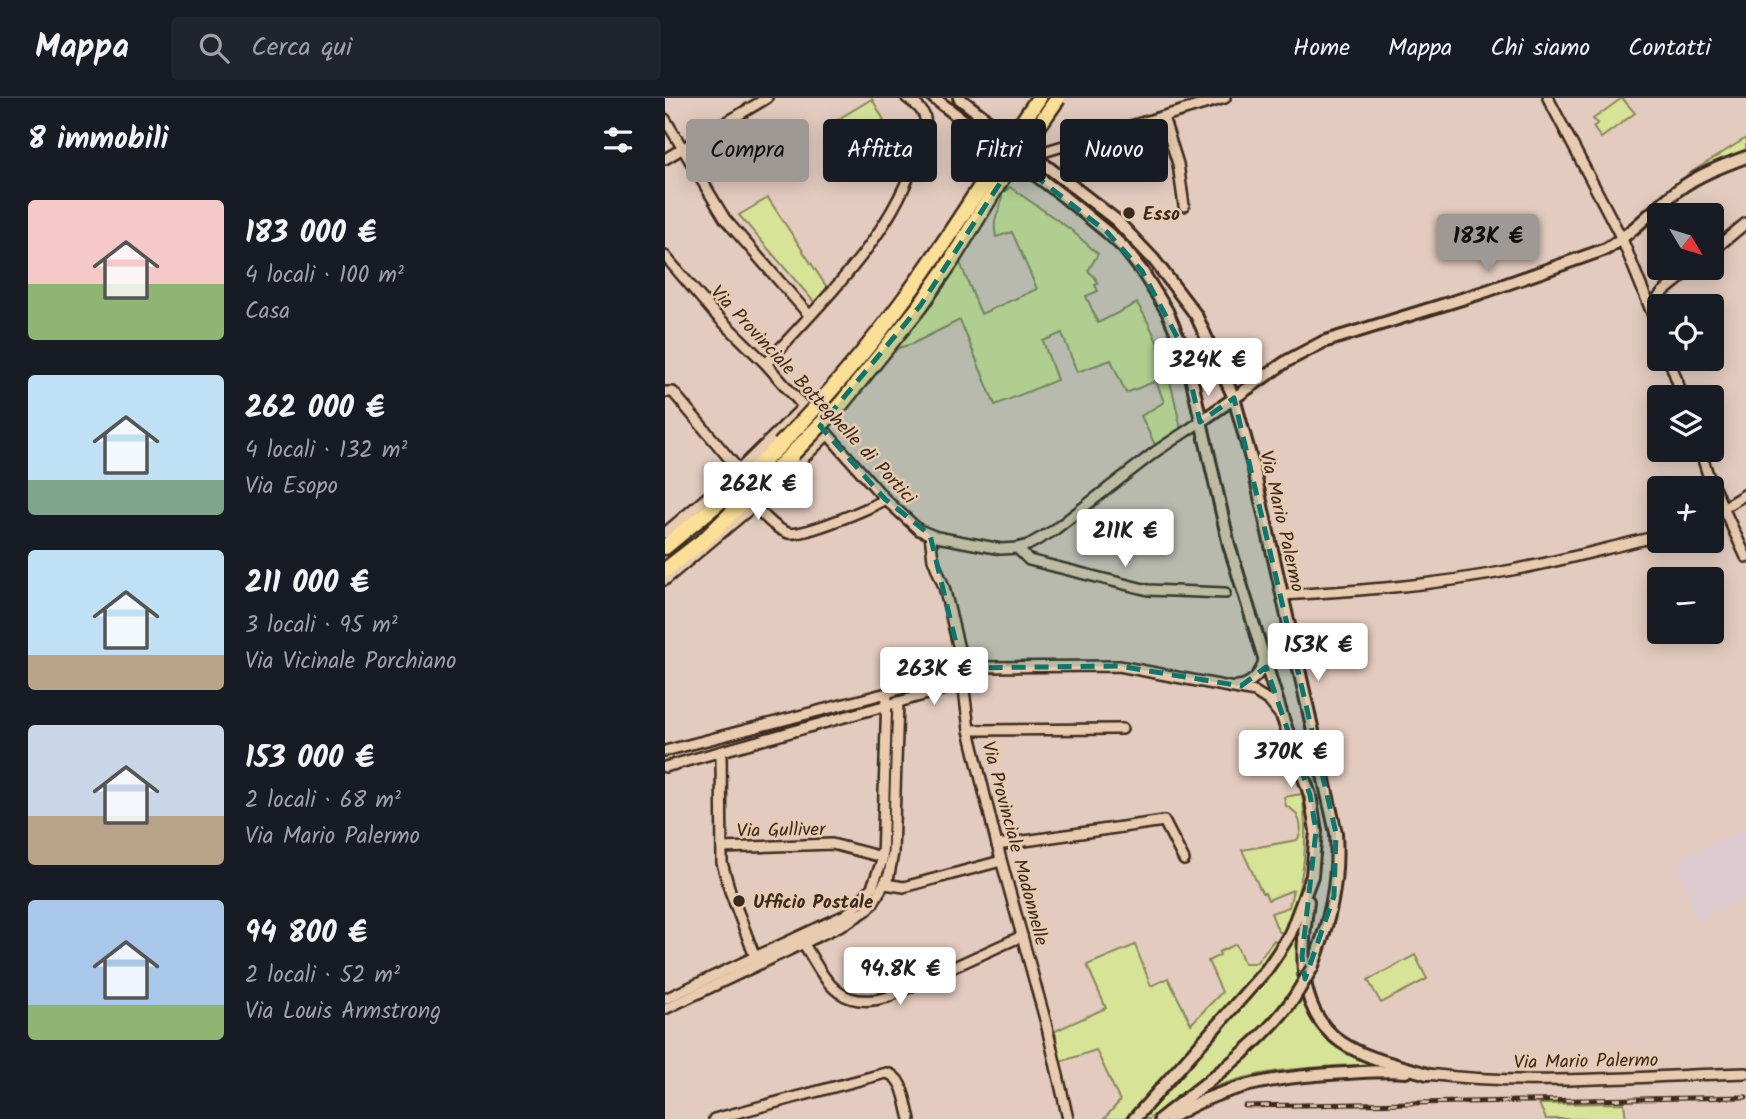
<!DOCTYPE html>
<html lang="it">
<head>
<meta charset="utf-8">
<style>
	:root { --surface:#171b24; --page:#20242c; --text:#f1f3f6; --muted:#9ea1a6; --line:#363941; --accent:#9f9995 }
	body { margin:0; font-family:Kalam,sans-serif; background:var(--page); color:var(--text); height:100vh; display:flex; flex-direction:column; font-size:26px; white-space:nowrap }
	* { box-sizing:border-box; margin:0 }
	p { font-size:23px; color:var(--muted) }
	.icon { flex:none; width:38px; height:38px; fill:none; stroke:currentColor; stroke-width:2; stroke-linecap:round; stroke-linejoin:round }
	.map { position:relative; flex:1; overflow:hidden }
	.sheet { display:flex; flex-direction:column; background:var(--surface); width:665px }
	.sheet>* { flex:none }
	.banner { position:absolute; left:21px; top:21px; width:665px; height:63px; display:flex; gap:14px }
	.needle { width:46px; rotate:128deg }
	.controls { position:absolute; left:982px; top:105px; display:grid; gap:14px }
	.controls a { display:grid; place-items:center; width:77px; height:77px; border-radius:7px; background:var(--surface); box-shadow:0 4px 18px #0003; font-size:35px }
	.price { position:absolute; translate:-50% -60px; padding:0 16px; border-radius:7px; background:#fff; color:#222; font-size:23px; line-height:46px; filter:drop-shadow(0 2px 4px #0008) }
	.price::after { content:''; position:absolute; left:50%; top:42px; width:21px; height:16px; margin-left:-10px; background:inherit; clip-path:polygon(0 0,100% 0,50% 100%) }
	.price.active { background:var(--accent); color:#111 }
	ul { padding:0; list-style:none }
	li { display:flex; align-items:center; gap:21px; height:175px; padding:0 28px }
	li span { display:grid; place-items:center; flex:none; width:196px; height:140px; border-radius:7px; color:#555 }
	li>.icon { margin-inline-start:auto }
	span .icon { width:84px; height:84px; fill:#fffc; stroke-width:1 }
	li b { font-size:30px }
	h2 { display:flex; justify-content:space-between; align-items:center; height:84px; padding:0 28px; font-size:30px }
	.chip { padding:0 24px; border-radius:7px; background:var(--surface); box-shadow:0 4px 18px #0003; font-size:24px; line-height:63px }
	.chip.active { background:var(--accent); color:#111 }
	header { display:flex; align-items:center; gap:42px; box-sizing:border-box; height:98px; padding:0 35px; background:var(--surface); border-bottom:2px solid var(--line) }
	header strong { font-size:33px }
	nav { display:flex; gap:38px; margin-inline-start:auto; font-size:24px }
	.search { width:490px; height:63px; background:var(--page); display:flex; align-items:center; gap:18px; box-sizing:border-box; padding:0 24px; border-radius:7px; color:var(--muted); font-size:26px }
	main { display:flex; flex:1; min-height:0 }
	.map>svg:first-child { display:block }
</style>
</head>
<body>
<header>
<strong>Mappa</strong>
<div class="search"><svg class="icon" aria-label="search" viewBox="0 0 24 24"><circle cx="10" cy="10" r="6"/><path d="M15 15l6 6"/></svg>Cerca qui</div>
<nav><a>Home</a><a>Mappa</a><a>Chi siamo</a><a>Contatti</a></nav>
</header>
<main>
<section class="sheet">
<h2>8 immobili<svg class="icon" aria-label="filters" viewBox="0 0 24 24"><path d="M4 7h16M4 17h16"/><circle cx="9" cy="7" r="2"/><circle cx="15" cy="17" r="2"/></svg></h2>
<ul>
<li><span style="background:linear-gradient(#f6c9c9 60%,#8fb573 0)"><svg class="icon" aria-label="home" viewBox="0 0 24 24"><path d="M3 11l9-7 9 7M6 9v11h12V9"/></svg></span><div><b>183 000 €</b><p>4 locali · 100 m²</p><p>Casa</p></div></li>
<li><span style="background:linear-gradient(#bfe0f5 75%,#7fa58c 0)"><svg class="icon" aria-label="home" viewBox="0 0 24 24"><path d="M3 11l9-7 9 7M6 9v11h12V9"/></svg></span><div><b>262 000 €</b><p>4 locali · 132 m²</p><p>Via Esopo</p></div></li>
<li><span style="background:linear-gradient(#bfe0f5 75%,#b9a48a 0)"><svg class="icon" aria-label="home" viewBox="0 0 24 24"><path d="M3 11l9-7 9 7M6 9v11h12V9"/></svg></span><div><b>211 000 €</b><p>3 locali · 95 m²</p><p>Via Vicinale Porchiano</p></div></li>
<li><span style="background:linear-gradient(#c9d6e8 65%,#b9a48a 0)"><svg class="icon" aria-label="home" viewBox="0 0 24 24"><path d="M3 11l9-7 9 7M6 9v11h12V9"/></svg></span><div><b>153 000 €</b><p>2 locali · 68 m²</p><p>Via Mario Palermo</p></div></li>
<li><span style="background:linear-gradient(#a9c7e8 75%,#8fb573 0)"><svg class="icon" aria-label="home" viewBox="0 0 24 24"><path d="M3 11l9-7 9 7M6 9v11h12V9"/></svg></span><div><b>94 800 €</b><p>2 locali · 52 m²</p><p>Via Louis Armstrong</p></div></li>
</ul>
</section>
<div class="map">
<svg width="1081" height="1021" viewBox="0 0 1081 1021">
	<rect width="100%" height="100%" fill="#e4cbbf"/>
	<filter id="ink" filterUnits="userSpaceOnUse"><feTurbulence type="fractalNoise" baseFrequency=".0143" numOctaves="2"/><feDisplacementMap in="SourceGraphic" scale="14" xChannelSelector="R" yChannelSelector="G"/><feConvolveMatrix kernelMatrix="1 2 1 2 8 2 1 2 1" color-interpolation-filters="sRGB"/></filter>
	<g filter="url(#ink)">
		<polygon fill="#decad1" points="1081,731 1081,800 1031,822 1012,762"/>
		<g fill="#d7e498" stroke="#89875b" stroke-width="2">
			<polygon points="957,0 970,15 936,40 928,29 933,25 928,21"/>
			<polygon points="207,1 219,22 176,44 165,26"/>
			<polygon points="1081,40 1081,54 1023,80 1022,77"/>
			<path d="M345,89L405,131L433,156L423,173L430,179L433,186L430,187L433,193L421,198L433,225L472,205C497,244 507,287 516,332L491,349L476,318L499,304L491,283L461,295L446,262L412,274L397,235L378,243L392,282L330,307L295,222L247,246L230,251L294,162L316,216L372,191L347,134L331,139C326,114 338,114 337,96Z"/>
			<polygon points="103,100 163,191 150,205 74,117"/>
			<path d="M637,696C644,745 640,789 618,835L613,833L606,815L624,809L628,792L603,802L600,795H597L577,752L632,742C640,731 634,713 621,708L619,699Z"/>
			<polygon points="633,834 633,882 608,917 578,948 484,1021 478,1021 607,876"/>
			<polygon points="609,842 612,845 595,869 460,1021 439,1021 455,1003 431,952 395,964 390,933 441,910 422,867 470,847 486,888 503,880 526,926 557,894 543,863 555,857 554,854 571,846 579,865 591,865"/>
			<polygon points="750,857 762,881 716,905 703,882"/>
			<path d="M635,900C654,937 672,953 711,966C653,969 595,969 541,993L594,949Z"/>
			<polygon points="959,1005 961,1021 881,1021 874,1006"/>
		</g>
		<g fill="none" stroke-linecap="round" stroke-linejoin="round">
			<g stroke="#3b2a1e" stroke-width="14">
				<g id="minor">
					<polyline points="883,0 957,141 994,232"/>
					<polyline points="498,19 513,66 519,108"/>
					<polyline points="0,21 60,121 144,217"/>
					<polyline points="368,57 560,0"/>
					<polyline points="0,61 102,0"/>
					<polyline points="1046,154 1081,125"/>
					<polyline points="0,158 48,214 101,266 220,401 254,432 272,439 336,451 352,450 363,447 388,433 490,354 535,324"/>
					<polyline points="985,210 998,194 1028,170"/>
					<polyline points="1004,261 1018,299"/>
					<path d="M101,266C159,201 229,137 253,52C256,42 262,30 260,20C258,11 249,5 242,0"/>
					<polyline points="0,294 8,294 74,372"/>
					<polyline points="1035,352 1043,377 1081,459"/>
					<path d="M89,408C99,417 110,431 123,435C137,439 206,410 220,401"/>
					<polyline points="1046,417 1081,396"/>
					<polyline points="0,435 74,372 139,308"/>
					<polyline points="265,437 268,461 279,489 294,551 304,632 332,747 381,925 403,1021"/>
					<polyline points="352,450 364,462 483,492 560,495"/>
					<polyline points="0,482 98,400 162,337"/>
					<path d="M617,497C694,493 772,487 847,472C897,463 945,449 994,438"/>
					<path d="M572,588C586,587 596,576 599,562"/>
					<polyline points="304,632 457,631"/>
					<polyline points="0,653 222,595 282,577 297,570 307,569 454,568 590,594 604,603 615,617"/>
					<polyline points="56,654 57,765 65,793 90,859"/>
					<polyline points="0,669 298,586"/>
					<polyline points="332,747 499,723 519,762"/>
					<polyline points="57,750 167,746 217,759"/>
					<polyline points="220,786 239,789 336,763"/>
					<path d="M139,846C161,883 173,913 223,899L357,838"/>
					<polyline points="0,901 180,817 191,809 207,789 217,763 222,595"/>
					<polyline points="0,911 183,824 202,812 208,805 224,777 228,755 233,604"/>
					<path d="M762,976C868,989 975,978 1081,975"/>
					<path d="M49,1021L221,975C239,978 240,1005 245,1021"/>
				</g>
			</g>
			<g stroke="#3b2a1e" stroke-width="16">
				<g id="tertiary">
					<polyline points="269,0 398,98 442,134 459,150 477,173 502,213 518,250 525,274 564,447 618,621 645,697 651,733 647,778 625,836 613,855 602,871 469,1021"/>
					<path d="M294,0L451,122L489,162L531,217L569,300L588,368L671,735C674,786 665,822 647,870"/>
					<path d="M535,324L622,263L658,244L816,195L941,151C968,135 988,111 1013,92C1033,77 1057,68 1081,59"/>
					<path d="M643,803C636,852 630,912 676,944C701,961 734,967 762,976"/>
					<path d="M495,1021C542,983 593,950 629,900"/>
					<path d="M504,1021C557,986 618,978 681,975C701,974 721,972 741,974"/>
				</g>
			</g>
			<g stroke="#3b2a1e" stroke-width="19">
				<g id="trunk">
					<polyline points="0,449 69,392 115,347"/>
					<polyline points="0,472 40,441 127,356"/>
				</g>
			</g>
			<use href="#minor" stroke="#e9ccb0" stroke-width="9"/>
			<use href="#tertiary" stroke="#e9ccb0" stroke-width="10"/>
			<use href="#trunk" stroke="#fbdf96" stroke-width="14"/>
			<g stroke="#3b2a1e" stroke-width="5">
				<polyline id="rail" points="580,1008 1081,999"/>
			</g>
			<use href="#rail" stroke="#e9ccb0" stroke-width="2.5" stroke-dasharray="8" stroke-linecap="butt"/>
			<g stroke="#3b2a1e" stroke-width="16" stroke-linecap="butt">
				<polyline id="tertiary-bridge" points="629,900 647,870"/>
			</g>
			<g stroke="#3b2a1e" stroke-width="19" stroke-linecap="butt">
				<g id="trunk-bridge">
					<path d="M115,347C160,301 202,252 240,200C288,136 328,66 374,0"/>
					<polyline points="127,356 176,306 255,208 285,165 335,83 393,0"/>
				</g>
			</g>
			<use href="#tertiary-bridge" stroke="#e9ccb0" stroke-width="10"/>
			<use href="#trunk-bridge" stroke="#fbdf96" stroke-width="14"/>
		</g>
	</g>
	<path fill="#0f766e" fill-opacity="0.2" stroke="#0f766e" stroke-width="5" stroke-dasharray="14 9" stroke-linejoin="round" d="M350,62L442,134L477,173L518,250L535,324L569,300L671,735L669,798L640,881L637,858L651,733L645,697L601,569L576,588L454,568L297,570L265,437L220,401L155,328L255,208Z"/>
	<g fill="#3b2a1e" stroke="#e9ccb0" stroke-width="2.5">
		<circle cx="464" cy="115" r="7"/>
		<circle cx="74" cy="803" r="7"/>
	</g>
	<g text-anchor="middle" stroke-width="5" stroke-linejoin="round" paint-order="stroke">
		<g font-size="19" font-weight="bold" fill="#3b2a1e" stroke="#e9ccb0" text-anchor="start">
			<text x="478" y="122">Esso</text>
			<text x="88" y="810">Ufficio Postale</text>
		</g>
		<g font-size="19" fill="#3b2a1e" stroke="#e9ccb0">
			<text transform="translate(149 296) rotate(47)" y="7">Via Provinciale Botteghelle di Portici</text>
			<text transform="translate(618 423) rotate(77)" y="7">Via Mario Palermo</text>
			<text transform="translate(116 731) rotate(-1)" y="7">Via Gulliver</text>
			<text transform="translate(351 745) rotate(75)" y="7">Via Provinciale Madonnelle</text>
			<text transform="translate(921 962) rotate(-1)" y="7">Via Mario Palermo</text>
		</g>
	</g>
</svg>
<div class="controls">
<a><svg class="needle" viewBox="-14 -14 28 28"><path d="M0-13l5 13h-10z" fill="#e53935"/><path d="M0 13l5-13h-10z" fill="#9ea1a6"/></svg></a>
<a><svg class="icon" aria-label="locate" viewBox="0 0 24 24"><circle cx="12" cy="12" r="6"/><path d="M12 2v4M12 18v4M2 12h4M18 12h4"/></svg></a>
<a><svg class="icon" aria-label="layers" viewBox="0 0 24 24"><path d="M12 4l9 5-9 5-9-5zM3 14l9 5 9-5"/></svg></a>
<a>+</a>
<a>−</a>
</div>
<b class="price active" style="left:823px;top:176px">183K €</b>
<b class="price" style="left:543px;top:300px">324K €</b>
<b class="price" style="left:93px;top:424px">262K €</b>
<b class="price" style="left:460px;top:471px">211K €</b>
<b class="price" style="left:653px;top:585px">153K €</b>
<b class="price" style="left:269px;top:609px">263K €</b>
<b class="price" style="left:626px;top:692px">370K €</b>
<b class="price" style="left:235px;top:909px">94.8K €</b>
<div class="banner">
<a class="chip active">Compra</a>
<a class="chip">Affitta</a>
<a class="chip">Filtri</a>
<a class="chip">Nuovo</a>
</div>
</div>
</main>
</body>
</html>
